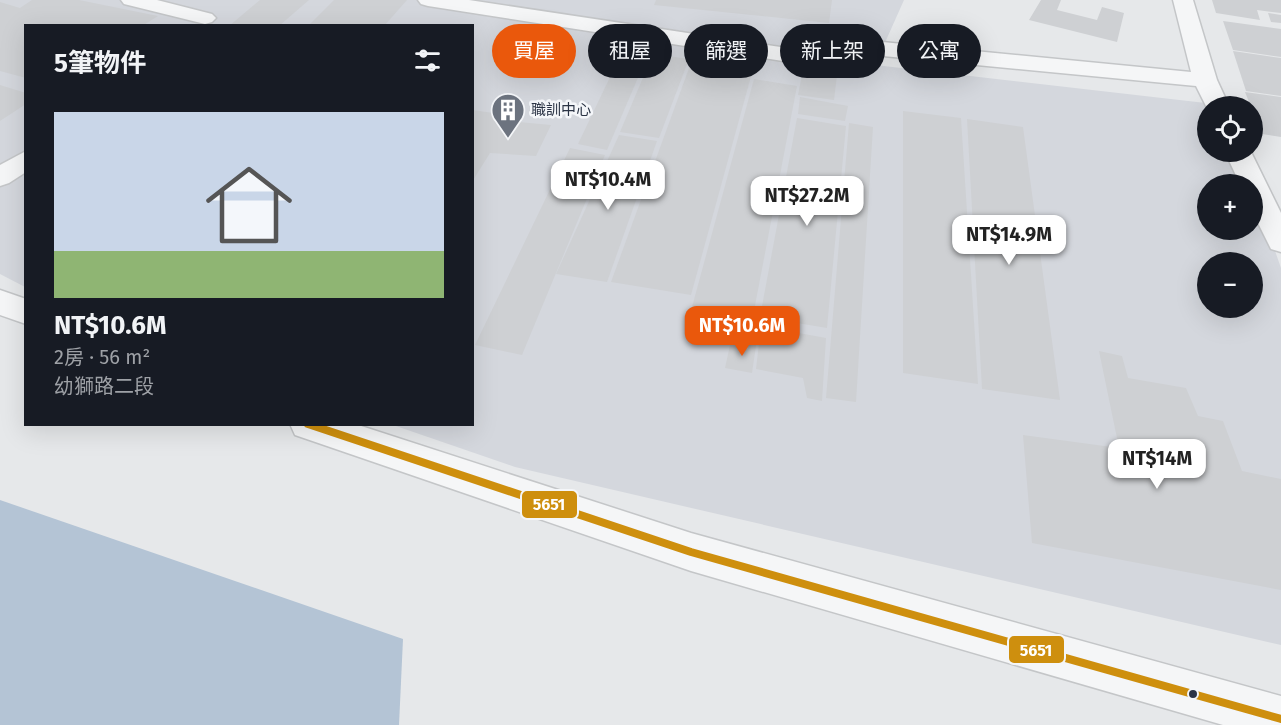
<!DOCTYPE html>
<html lang="zh-TW">
<head>
<meta charset="utf-8">
<style>
	:root { --surface:#171b24; --page:#242831; --text:#f1f3f6; --muted:#9ea1a6; --accent:#ea580c }
	body { margin:0; font-family:"Fira Sans","Noto Sans TC",sans-serif; background:var(--page); color:var(--text); height:100vh; display:flex; flex-direction:column; font-size:22px; white-space:nowrap }
	* { box-sizing:border-box; margin:0 }
	p { font-size:20px; color:var(--muted) }
	.icon { flex:none; width:33px; height:33px; fill:none; stroke:currentColor; stroke-width:2; stroke-linecap:round; stroke-linejoin:round }
	.map { position:relative; flex:1; overflow:hidden }
	.panel { position:absolute; left:24px; top:24px; width:450px; height:402px; display:flex; flex-direction:column; background:var(--surface); border-radius:0px; box-shadow:0 6px 24px #0002 }
	.panel>* { flex:none }
	.banner { position:absolute; left:492px; top:24px; width:570px; height:54px; display:flex; gap:12px }
	.fabs { position:absolute; left:1197px; top:96px; display:grid; gap:12px }
	.fabs a { display:grid; place-items:center; width:66px; height:66px; border-radius:50%; background:var(--surface); box-shadow:0 6px 24px #0002; font-size:30px }
	.price { position:absolute; translate:-50% -51px; padding:0 14px; border-radius:12px; background:#fff; color:#222; font-size:20px; line-height:39px; filter:drop-shadow(0 2px 3px #0008) }
	.price::after { content:''; position:absolute; left:50%; top:36px; width:18px; height:14px; margin-left:-9px; background:inherit; clip-path:polygon(0 0,100% 0,50% 100%) }
	.price.current { background:var(--accent); color:#fff }
	ul { padding:0; list-style:none }
	li { display:grid; align-content:center; gap:12px; height:318px; padding:0 30px }
	li span { display:grid; place-items:center; height:186px; border-radius:0px; color:#555 }
	li>.icon { margin-inline-start:auto }
	span .icon { width:108px; height:108px; fill:#fffc; stroke-width:1 }
	li b { font-size:26px }
	h2 { display:flex; justify-content:space-between; align-items:center; height:72px; padding:0 30px; font-size:26px }
	.tag { padding:0 21px; border-radius:27px; background:var(--surface); box-shadow:0 6px 24px #0002; font-size:21px; line-height:54px }
	.tag.current { background:var(--accent); color:#fff }
	.map>svg:first-child { display:block }
</style>
</head>
<body>
<div class="map">
<svg width="1281" height="725" viewBox="0 0 1281 725">
	<rect width="100%" height="100%" fill="#e6e8ea"/>
	<path fill="#d4d7dd" fill-rule="evenodd" d="M0,0H904L875,65L1223,105L1208,106V152H1239L1251,184H1208V230H1252L1253,188L1281,268V645L515,467L393,425L472,424V26H26L25,287L0,274ZM1208,262H1252V308H1208Z"/>
	<polygon fill="#b4c4d5" points="0,500 403,639 399,725 0,725"/>
	<g fill="#ced0d3">
		<polygon points="32,0 79,0 158,16 142,26 26,26 26,78 0,71 0,2 20,8"/>
		<polygon points="260,0 309,0 279,26 229,26"/>
		<polygon points="334,0 407,0 384,26 308,26"/>
		<polygon points="656,0 832,0 829,23 654,5"/>
		<polygon points="1041,0 1061,0 1057,10 1097,20 1102,7 1124,13 1117,42 1029,20"/>
		<polygon points="1212,0 1281,0 1281,13 1257,10 1260,20 1216,13"/>
		<polygon points="1268,13 1281,15 1281,23 1271,22"/>
		<polygon points="1223,21 1281,29 1281,57 1233,50"/>
		<polygon points="623,50 649,52 607,150 578,144"/>
		<polygon points="1233,51 1281,58 1281,96 1246,91"/>
		<polygon points="653,54 689,59 659,138 620,132"/>
		<polygon points="692,60 753,69 691,295 611,282"/>
		<polygon points="803,70 837,75 834,100 798,95"/>
		<polygon points="754,79 797,86 753,316 692,307"/>
		<polygon points="0,85 26,93 26,104 0,121"/>
		<polygon points="1245,92 1281,97 1281,137 1262,134"/>
		<polygon points="800,97 848,106 845,121 798,114"/>
		<polygon points="472,110 501,114 498,120 551,125 536,156 490,153 472,182"/>
		<polygon points="903,111 961,118 978,384 903,373"/>
		<polygon points="797,118 846,126 827,328 760,317"/>
		<polygon points="967,119 1023,127 1060,400 982,389"/>
		<polygon points="849,123 873,127 856,402 826,398"/>
		<polygon points="619,135 657,141 607,282 556,274"/>
		<polygon points="570,148 605,155 522,355 475,345"/>
		<polygon points="761,326 826,338 822,401 807,398 803,378 756,369"/>
		<polygon points="749,338 757,339 752,373 725,368 730,345 748,349"/>
		<polygon points="1099,351 1122,356 1128,378 1186,388 1198,416 1223,421 1242,471 1281,479 1281,590 1032,543 1023,435 1119,448"/>
	</g>
	<g fill="none" stroke-linecap="round" stroke-linejoin="round">
		<g stroke="#c4c6c8" stroke-width="3">
			<g id="minor">
				<polygon points="121,0 157,0 212,14 216,18 212,22 205,24 124,4"/>
				<polygon points="418,0 469,0 834,55 842,57 845,62 842,67 834,69 428,6 421,4"/>
				<polygon points="1173,0 1193,0 1217,80 1229,106 1208,106 1208,110 1196,86 862,54 854,52 851,47 854,42 862,40 1191,72"/>
				<polygon points="26,151 26,172 9,183 0,186 0,165"/>
				<polygon points="1225,152 1251,152 1281,213 1281,252 1271,249 1252,211 1252,184 1240,184"/>
				<polygon points="0,290 26,299 26,324 0,315"/>
				<polygon points="290,424 355,424 691,533 1281,696 1281,725 1223,725 691,571 295,435"/>
			</g>
		</g>
		<use href="#minor" fill="#f5f6f7" fill-rule="evenodd"/>
		<g stroke="#f4f6f9" stroke-width="12">
			<polyline id="bus-1" points="308,424 691,552 1281,719"/>
		</g>
		<use href="#bus-1" stroke="#ce8f0e" stroke-width="8"/>
	</g>
	<defs>
		<g id="building-pin" transform="scale(1.725)"><path d="M0 17L-7.5 6A9.5 9.5 0 1 1 7.5 6Z" fill="#6c737f" stroke="#f4f6f9"/><path d="M-4-6H4V6H1V3H-1V6H-4ZM-2.5-4.3h1.7v1.8h-1.7ZM.8-4.3h1.7v1.8H.8ZM-2.5-1h1.7V.8h-1.7ZM.8-1h1.7V.8H.8Z" fill="#fff"/></g>
	</defs>
	<g fill-rule="evenodd">
		<use href="#building-pin" x="508" y="110"/>
	</g>
	<circle fill="#2b3445" stroke="#f4f6f9" stroke-width="2" cx="1193" cy="694" r="5"/>
	<g text-anchor="middle" stroke-width="5" stroke-linejoin="round" paint-order="stroke">
		<g font-size="15" fill="#2b3445" stroke="#f4f6f9" text-anchor="start">
			<text x="531" y="115">職訓中心</text>
		</g>
	</g>
	<g stroke="#f4f6f9" stroke-width="2">
		<rect x="521" y="490" width="57" height="29" rx="6" fill="#ce8f0e"/>
		<rect x="1008" y="635" width="57" height="29" rx="6" fill="#ce8f0e"/>
	</g>
	<g font-size="16" text-anchor="middle" font-weight="bold" fill="#fff">
		<text x="549" y="510">5651</text>
		<text x="1036" y="656">5651</text>
	</g>
</svg>
<div class="fabs">
<a><svg class="icon" aria-label="locate" viewBox="0 0 24 24"><circle cx="12" cy="12" r="6"/><path d="M12 2v4M12 18v4M2 12h4M18 12h4"/></svg></a>
<a>+</a>
<a>−</a>
</div>
<b class="price" style="left:608px;top:211px">NT$10.4M</b>
<b class="price" style="left:807px;top:227px">NT$27.2M</b>
<b class="price" style="left:1009px;top:266px">NT$14.9M</b>
<b class="price current" style="left:742px;top:357px">NT$10.6M</b>
<b class="price" style="left:1157px;top:490px">NT$14M</b>
<div class="banner">
<a class="tag current">買屋</a>
<a class="tag">租屋</a>
<a class="tag">篩選</a>
<a class="tag">新上架</a>
<a class="tag">公寓</a>
</div>
<section class="panel">
<h2>5筆物件<svg class="icon" aria-label="filters" viewBox="0 0 24 24"><path d="M4 7h16M4 17h16"/><circle cx="9" cy="7" r="2"/><circle cx="15" cy="17" r="2"/></svg></h2>
<ul>
<li><span style="background:linear-gradient(#c9d6e8 75%,#8fb573 0)"><svg class="icon" aria-label="home" viewBox="0 0 24 24"><path d="M3 11l9-7 9 7M6 9v11h12V9"/></svg></span><div><b>NT$10.6M</b><p>2房 · 56 m²</p><p>幼獅路二段</p></div></li>
</ul>
</section>
</div>
</body>
</html>
